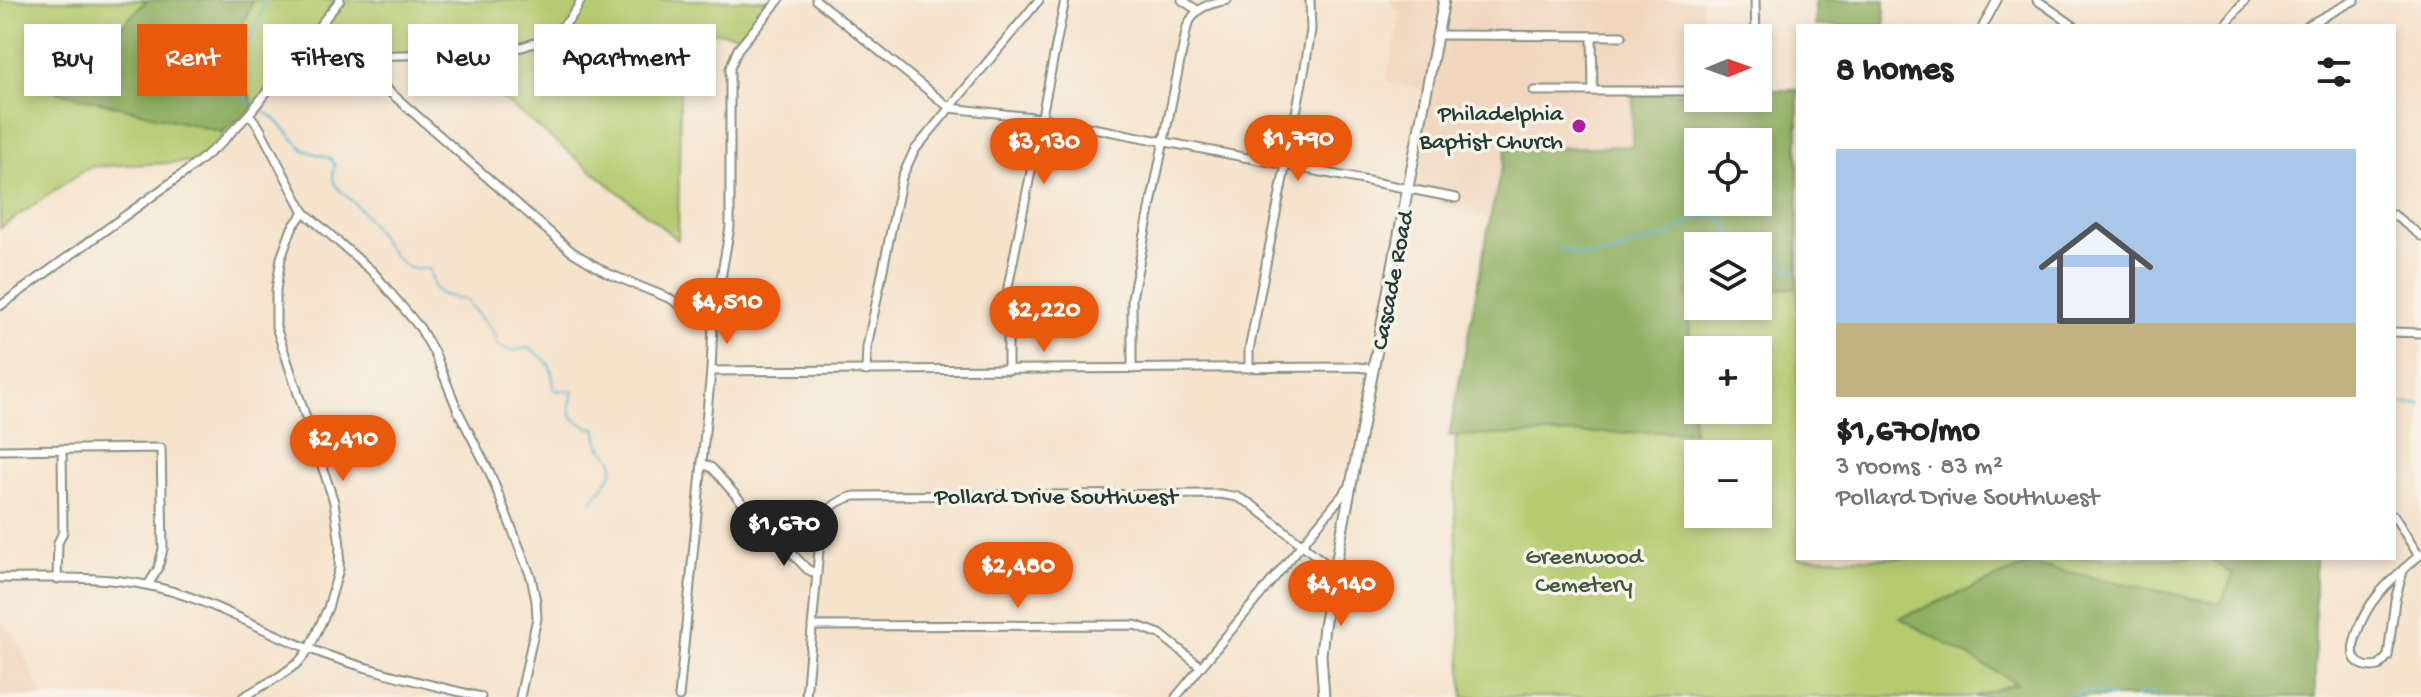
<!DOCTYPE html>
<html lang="en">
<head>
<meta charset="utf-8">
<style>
	:root { --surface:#fff; --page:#f2f2f2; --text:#222; --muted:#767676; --line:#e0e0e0; --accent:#ea580c }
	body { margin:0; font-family:"Gochi Hand",sans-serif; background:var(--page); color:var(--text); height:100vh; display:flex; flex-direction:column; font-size:30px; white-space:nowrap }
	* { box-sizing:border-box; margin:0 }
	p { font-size:26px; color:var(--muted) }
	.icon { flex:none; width:44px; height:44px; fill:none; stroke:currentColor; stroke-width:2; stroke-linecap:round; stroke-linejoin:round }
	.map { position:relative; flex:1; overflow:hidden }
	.details { position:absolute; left:1796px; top:24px; width:600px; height:536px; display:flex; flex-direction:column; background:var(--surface); border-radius:0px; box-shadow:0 4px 12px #0003 }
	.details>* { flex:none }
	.guide { position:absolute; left:24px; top:24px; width:760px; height:72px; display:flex; gap:16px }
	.needle { width:52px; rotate:89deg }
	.fabs { position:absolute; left:1684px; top:24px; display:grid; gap:16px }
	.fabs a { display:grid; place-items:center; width:88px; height:88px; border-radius:0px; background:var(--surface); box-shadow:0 4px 12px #0003; font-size:40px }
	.price { position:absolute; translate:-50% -68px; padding:0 18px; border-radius:28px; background:var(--accent); color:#fff; font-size:26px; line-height:52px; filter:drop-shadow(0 2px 4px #0008) }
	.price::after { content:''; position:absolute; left:50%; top:48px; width:24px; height:18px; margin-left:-12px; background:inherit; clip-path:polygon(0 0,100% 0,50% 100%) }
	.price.active { background:#222; color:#fff }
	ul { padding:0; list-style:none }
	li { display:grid; align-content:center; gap:16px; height:424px; padding:0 40px }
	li+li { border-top:2px solid var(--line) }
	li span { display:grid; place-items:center; height:248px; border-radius:0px; color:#555 }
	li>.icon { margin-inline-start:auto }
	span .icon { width:144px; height:144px; fill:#fffc; stroke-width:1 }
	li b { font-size:34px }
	h2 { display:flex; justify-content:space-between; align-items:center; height:96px; padding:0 40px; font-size:34px }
	.pill { padding:0 28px; border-radius:0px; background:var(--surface); box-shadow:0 4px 12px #0003; font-size:28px; line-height:72px }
	.pill.active { background:var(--accent); color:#fff }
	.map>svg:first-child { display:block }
</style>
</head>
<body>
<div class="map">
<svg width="2421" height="697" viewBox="0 0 2421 697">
	<rect width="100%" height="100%" fill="#f7f3e8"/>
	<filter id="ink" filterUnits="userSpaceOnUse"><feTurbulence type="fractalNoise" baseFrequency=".0125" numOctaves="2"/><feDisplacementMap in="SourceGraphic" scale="16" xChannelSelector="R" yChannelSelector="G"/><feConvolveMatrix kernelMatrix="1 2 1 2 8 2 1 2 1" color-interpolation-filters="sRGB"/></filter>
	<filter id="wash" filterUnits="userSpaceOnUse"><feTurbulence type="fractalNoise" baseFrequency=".006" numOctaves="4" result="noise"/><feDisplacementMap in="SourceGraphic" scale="32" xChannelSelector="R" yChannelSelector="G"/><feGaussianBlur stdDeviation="1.8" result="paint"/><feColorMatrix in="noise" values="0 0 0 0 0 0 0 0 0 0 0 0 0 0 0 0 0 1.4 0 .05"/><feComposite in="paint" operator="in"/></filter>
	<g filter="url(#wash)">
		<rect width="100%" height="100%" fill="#f5e3cc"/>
		<g fill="#f1d5bd">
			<polygon points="1388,0 1702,0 1702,38 1698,38 1698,92 1632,146 1506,149 1490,219 1402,192 1426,90 1386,82 1401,14"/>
			<polygon points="0,619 17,640 43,697 0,697"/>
		</g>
		<g fill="#b4cb70" stroke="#6a8452" stroke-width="2" fill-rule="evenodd">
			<polygon points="0,0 147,0 59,92 223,132 218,149 207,161 89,167 0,228"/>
			<polygon points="253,0 774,0 738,35 681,27 678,240 449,56 319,57 300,52 255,109 237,65 244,19"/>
			<path d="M1798,267V558H2292L2287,649L2014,697H1463L1455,502L1456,403L1698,269V306H1758V268ZM1698,350H1758V410H1698ZM1698,454H1758V514H1698Z"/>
		</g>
		<g fill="#8faf62" stroke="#57764b" stroke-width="2" fill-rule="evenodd">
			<polygon points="147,0 253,0 244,20 237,65 255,109 223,132 58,92"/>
			<rect x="1815" y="0" width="70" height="26"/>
			<path d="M1758,90H1798V288L1758,289V246H1698V289L1688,290L1693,431L1449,436L1490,219L1506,149L1632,146L1633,93L1698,92V98H1758ZM1698,142H1758V202H1698Z"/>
			<polygon points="2210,558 2315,558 2315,697 1972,697 2016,683 1900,618 2030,564 2221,604 2233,575"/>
		</g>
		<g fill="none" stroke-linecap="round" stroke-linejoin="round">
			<g stroke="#55b8d3" stroke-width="2">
				<path d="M253,103C236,93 200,76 227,52C233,47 243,46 249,41C252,38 264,6 266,0"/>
				<path d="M258,107L273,117L304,150L329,158L335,165C333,171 331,178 335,184C340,192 351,199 357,206C375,224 385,252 406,266C413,271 421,267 430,270L434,287L440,294L466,300L495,335V344L511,351L529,348C550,361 553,366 554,390L573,391L570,408L572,417L587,427L596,428L600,446L612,459L613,468L610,477L592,502"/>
				<path d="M1560,249L1581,256L1608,255L1642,243L1668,236L1691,221L1708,215L1717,217L1725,221L1733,237L1742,239L1750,235C1778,245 1769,264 1798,272"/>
				<polyline points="2394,405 2421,404"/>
				<polyline points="2064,697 2087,691 2113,697"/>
				<path d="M2137,697C2145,692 2154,692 2161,697"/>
			</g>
		</g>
	</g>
	<g filter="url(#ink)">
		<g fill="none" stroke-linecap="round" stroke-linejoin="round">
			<g stroke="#8a9080" stroke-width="11">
				<g id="minor">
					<polyline points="816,0 950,108 1041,118 1456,198"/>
					<polyline points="1182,0 1197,10"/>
					<polyline points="1755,0 1756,38"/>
					<polyline points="2037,0 2074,26"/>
					<polyline points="1983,26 1997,0"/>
					<polyline points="2224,26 2245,0"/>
					<polyline points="2306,26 2355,0"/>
					<polyline points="1438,35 1622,36"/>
					<polyline points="1592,36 1593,91"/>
					<path d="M300,49L315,57L489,53C528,48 564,39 581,0"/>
					<polyline points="362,56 364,68 391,93 571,251 607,273 671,299 703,321 713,324"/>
					<polyline points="1534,91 1698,91"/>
					<polyline points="249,114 259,127 304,212 373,272 420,328 435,354 458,411 490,473 531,577 536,601 537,618 520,697"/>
					<polyline points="2394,215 2421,236"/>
					<polyline points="0,306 187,171 220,144 249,114 340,0"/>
					<polyline points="2394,332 2421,333"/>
					<polyline points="1249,368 1249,350 1305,67 1311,30 1310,0"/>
					<path d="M1132,369V298L1187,27C1195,7 1208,4 1227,0"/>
					<polyline points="1008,370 1008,287 1065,0"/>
					<polyline points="711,371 1357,367 1374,369"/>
					<polyline points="866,371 867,347 902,177 914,151 1039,0"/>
					<polyline points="0,450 161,448 163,549 158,569 148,585"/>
					<path d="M702,463L712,468C724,481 760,526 773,532C785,538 810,540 820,528C824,523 822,522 825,516C832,504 842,499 855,496L1220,494L1237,497L1251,504L1335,571"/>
					<polyline points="2394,516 2419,556"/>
					<polyline points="772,533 807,569 817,574"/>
					<path d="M2404,568L2395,600L2388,656L2379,666C2370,668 2362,667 2356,660C2351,653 2354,643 2356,636C2367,598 2393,578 2421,554"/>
					<path d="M0,578C48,579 98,575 146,585C205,596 255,628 310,649C365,670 424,683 481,697"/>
					<polyline points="57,579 58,543 63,532 62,449"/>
					<polyline points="812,626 1135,625 1160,634 1200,666"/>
					<polyline points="243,697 280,676 299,662 309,649 328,608 339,569 340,545 334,502 276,327 276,290 281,258 292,228 304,212"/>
					<polyline points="679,697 711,371 713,324 730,227 730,68 738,49 779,0"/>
					<polyline points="806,697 821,527"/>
					<polyline points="1176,697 1350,486"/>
				</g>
			</g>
			<g stroke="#8a9080" stroke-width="13">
				<polyline id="major" points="1324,697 1321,655 1324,626 1444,0"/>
			</g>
			<use href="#minor" stroke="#fff" stroke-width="7"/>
			<use href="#major" stroke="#fff" stroke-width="9"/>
		</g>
	</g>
	<circle fill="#b5179e" stroke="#f7f3e8" stroke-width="3" cx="1579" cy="126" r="8"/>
	<g text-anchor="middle" stroke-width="7" stroke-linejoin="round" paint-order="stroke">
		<g font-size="24" fill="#1f3d34" stroke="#f7f3e8" text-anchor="end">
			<text x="1563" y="120">Philadelphia<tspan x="1563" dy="28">Baptist Church</tspan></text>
		</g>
		<g font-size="24" fill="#1f3d34" stroke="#f7f3e8">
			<text transform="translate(1391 280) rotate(-79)" y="8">Cascade Road</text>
			<text x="1056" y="503">Pollard Drive Southwest</text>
		</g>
		<g font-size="24" fill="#3d5940" stroke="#f7f3e8">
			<text x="1584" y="563">Greenwood<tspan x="1584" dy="28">Cemetery</tspan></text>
		</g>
	</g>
</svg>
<div class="fabs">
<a><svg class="needle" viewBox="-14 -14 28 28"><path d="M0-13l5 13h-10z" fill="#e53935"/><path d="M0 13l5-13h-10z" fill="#767676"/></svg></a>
<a><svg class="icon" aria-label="locate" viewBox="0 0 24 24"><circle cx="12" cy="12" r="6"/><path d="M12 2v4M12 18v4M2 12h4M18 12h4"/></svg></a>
<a><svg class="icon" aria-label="layers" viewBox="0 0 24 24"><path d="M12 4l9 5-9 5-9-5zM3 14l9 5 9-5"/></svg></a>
<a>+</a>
<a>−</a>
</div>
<b class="price" style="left:1298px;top:183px">$1,790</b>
<b class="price" style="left:1044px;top:186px">$3,130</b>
<b class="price" style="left:727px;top:346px">$4,510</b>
<b class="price" style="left:1044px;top:354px">$2,220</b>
<b class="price" style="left:343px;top:483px">$2,410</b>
<b class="price active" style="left:784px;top:568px">$1,670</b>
<b class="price" style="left:1018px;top:610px">$2,480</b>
<b class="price" style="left:1341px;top:628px">$4,140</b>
<div class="guide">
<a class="pill">Buy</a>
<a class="pill active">Rent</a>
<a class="pill">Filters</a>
<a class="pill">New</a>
<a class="pill">Apartment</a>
</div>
<section class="details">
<h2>8 homes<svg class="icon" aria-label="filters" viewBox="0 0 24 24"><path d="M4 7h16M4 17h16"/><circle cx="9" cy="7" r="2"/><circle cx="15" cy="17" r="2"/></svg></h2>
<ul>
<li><span style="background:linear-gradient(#a9c7e8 70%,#c2b280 0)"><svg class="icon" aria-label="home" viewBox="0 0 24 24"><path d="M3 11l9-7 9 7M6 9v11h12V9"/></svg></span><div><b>$1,670/mo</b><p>3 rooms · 83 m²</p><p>Pollard Drive Southwest</p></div></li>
</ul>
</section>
</div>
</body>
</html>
